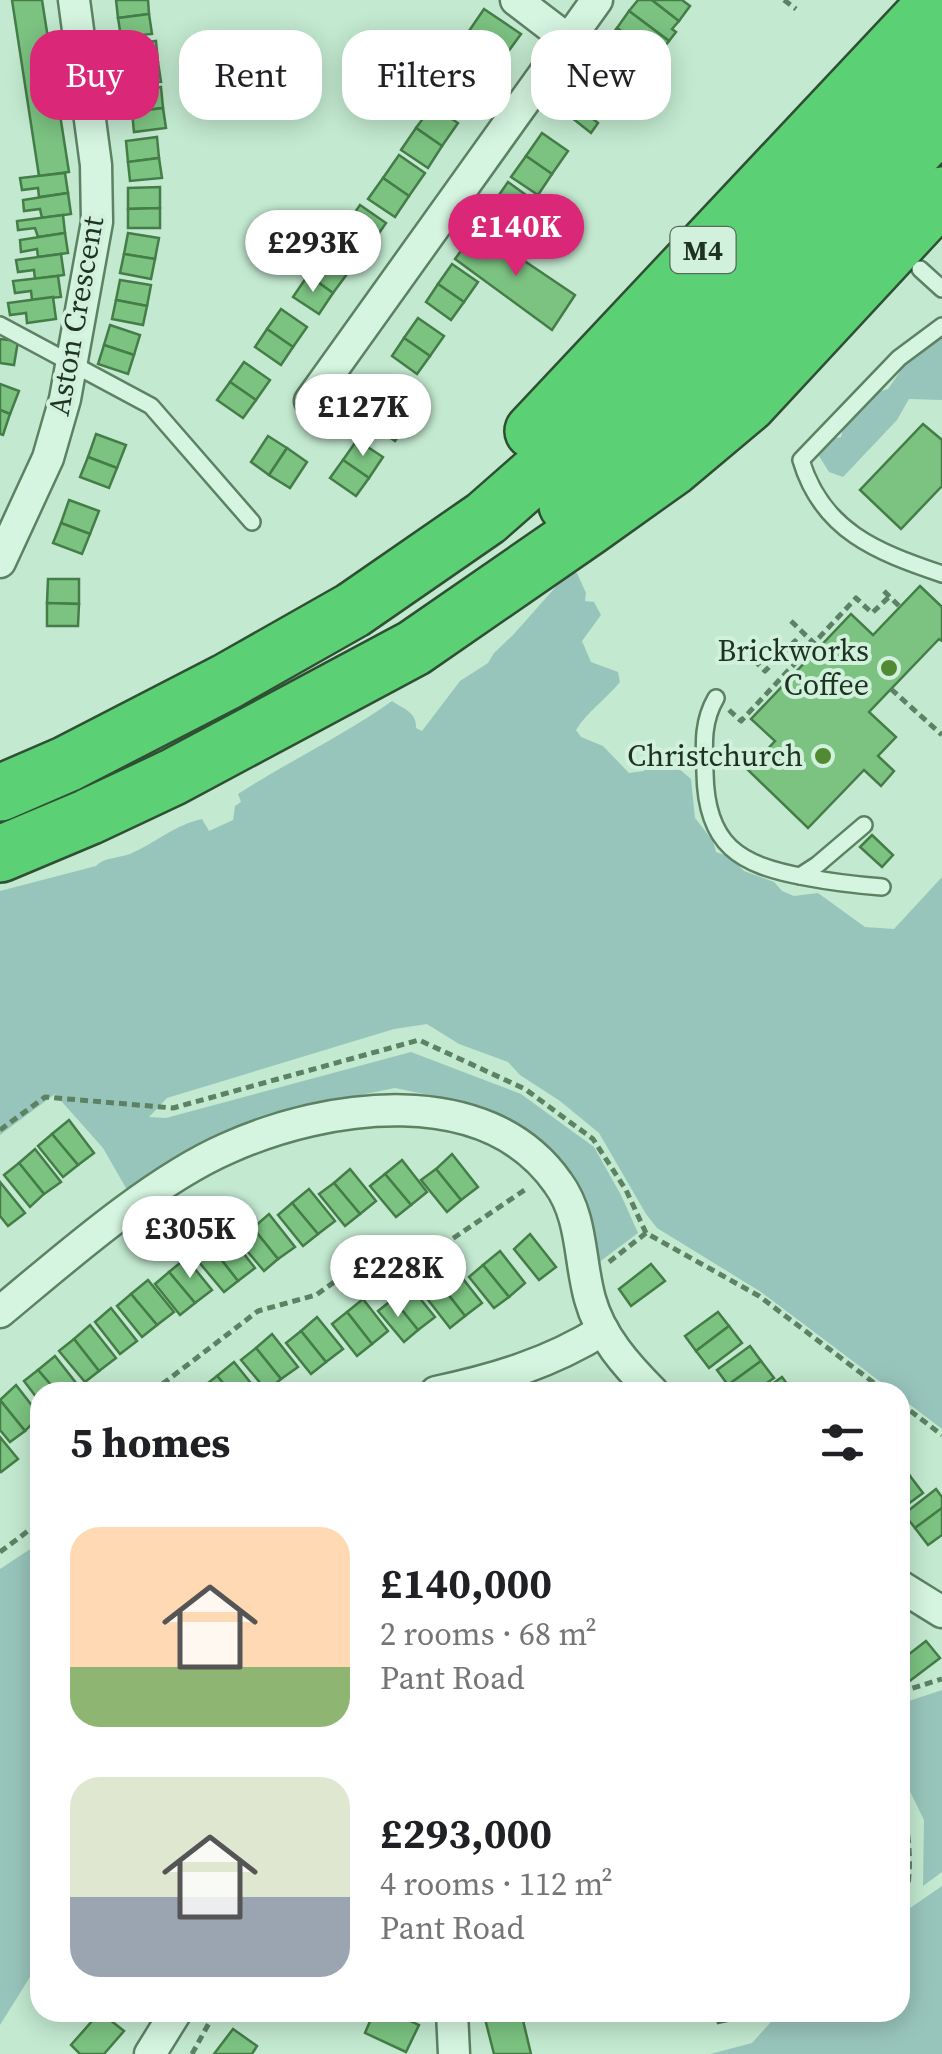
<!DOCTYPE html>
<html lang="en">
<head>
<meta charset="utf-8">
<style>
	:root { --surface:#fff; --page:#f6f6f6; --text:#202124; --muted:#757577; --accent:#db2777 }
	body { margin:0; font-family:"Source Serif 4",serif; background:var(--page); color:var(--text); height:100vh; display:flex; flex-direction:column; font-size:38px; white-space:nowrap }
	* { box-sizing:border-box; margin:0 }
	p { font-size:32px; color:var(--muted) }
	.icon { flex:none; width:55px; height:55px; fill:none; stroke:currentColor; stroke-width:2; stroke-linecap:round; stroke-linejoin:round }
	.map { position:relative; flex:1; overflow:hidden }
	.sheet { position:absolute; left:30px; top:1382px; width:880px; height:640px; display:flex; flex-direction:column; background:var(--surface); border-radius:30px; box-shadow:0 5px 25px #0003 }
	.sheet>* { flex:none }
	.top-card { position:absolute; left:30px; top:30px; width:882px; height:90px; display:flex; gap:20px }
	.price { position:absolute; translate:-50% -85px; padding:0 22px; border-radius:35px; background:#fff; color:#222; font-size:32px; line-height:65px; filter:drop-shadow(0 2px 5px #0008) }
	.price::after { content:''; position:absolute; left:50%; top:60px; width:30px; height:22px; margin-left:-15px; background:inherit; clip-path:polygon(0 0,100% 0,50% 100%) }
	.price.selected { background:var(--accent); color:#fff }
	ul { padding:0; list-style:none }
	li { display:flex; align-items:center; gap:30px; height:250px; padding:0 40px }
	li span { display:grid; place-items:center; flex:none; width:280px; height:200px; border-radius:30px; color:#555 }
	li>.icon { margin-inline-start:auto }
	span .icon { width:120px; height:120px; fill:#fffc; stroke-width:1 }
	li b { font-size:42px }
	h2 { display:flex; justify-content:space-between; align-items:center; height:120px; padding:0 40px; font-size:42px }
	.tag { padding:0 35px; border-radius:30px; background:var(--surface); box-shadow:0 5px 25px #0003; font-size:35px; line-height:90px }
	.tag.selected { background:var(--accent); color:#fff }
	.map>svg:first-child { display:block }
</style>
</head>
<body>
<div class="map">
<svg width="942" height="2054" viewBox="0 0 942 2054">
	<rect width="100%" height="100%" fill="#c3e9d0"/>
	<g fill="#98c5bb">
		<polygon points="942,332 942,400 909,399 897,420 843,477 829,472 819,456 824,441 841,437 845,420 863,396 888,389 920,343"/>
		<path d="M569,572L577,573L586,593L585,601L594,602L601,615L582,641L591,662L618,672L620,682C606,699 586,713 576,730L581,737L603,746L629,773L644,771L652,761L664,756L691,779L695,818L713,841L716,852L730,857L744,871L774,882L782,891L794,896L818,893L865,927L894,929L942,877V1429L900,1397V1392H894L761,1292L657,1228L646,1214L599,1133L560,1101L520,1075L508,1062L459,1044L427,1024L394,1029L167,1098L149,1117L166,1118L411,1052L521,1094L594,1147L621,1195L638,1233L598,1263L592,1223L571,1183L499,1118L463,1102L395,1088L290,1109L217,1136L130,1195L103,1148L55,1094L0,1135V891L96,866C106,856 121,859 134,852C158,841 175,825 202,819L209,831L233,820L235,806L241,802L238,794C289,761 343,736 392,701C403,709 417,712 416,728L422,731L460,681L488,663L494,653L513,635Z"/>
		<polygon points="38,1544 40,1961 0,2025 0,1569"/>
		<polygon points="942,1690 942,1872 923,1886 924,1820 900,1771 900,1704"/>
		<polygon points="942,1886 942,2054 710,2054 752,2043 779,2013 900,2012 900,1915"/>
	</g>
	<g fill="#7cc382" stroke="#447d47" stroke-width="2.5">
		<polygon points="12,0 42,0 69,172 39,176"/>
		<polygon points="116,0 148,0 149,14 118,18"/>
		<polygon points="638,0 652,0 679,21 672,29 676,32 669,41 629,11"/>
		<polygon points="652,0 682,0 690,6 679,21"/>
		<polygon points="484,9 521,34 505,56 469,31"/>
		<polygon points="629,11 669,41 661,51 657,48 653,54 617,28"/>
		<polygon points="149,14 152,34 121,37 118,18"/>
		<polygon points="617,28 641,46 637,51 649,60 640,70 605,43"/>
		<polygon points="156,41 158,62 127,65 124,45"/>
		<polygon points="605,43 640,70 632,81 620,72 613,81 590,63"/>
		<polygon points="469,56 494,74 479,97 453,79"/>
		<polygon points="158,62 161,82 129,85 127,65"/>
		<polygon points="590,63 624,90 614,103 579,77"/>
		<polygon points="579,77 614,103 606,113 595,104 591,109 568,91"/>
		<polygon points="453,79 479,97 464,118 438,100"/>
		<polygon points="161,87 163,108 132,112 130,91"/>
		<polygon points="568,91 591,109 587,114 598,123 591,133 557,106"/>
		<polygon points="432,106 458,123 442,146 416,128"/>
		<polygon points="163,108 166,128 134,132 132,112"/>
		<polygon points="416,128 442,146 428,168 401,150"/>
		<polygon points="542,133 568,151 552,174 526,156"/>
		<polygon points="157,137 159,158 128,162 126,141"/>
		<polygon points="399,155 425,173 409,196 383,178"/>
		<polygon points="526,156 552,174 538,195 511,177"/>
		<polygon points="159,158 162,178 130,181 128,162"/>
		<polygon points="65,173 68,193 39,197 38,188 22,190 20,178"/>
		<polygon points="383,178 409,196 395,217 368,199"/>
		<polygon points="508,182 533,200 518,222 492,205"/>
		<polygon points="160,187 160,208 128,209 128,188"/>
		<polygon points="68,193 71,214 42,218 40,209 24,211 23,200"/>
		<polygon points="360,205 386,223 372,243 346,225"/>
		<polygon points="492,205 518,222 503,244 477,226"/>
		<polygon points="160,208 160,228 128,228 128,209"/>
		<polygon points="63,215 65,233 38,237 35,228 18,230 17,221"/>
		<polygon points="346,225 372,243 359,261 333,243"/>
		<polygon points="477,229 575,295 552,330 455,259"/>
		<polygon points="65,233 68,253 38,257 37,249 21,252 20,240"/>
		<polygon points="128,233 159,238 155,259 124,254"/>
		<polygon points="323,252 350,270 333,293 308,275"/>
		<polygon points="61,254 64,275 35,279 34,270 18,272 16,260"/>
		<polygon points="124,254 155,259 151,279 120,273"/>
		<polygon points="452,264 478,282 464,302 438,284"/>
		<polygon points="308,275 333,293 319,314 293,297"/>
		<polygon points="58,276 61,297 32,300 31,291 15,293 13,281"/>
		<polygon points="120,280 151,285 147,306 116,300"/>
		<polygon points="438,284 464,302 451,320 426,302"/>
		<polygon points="53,297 56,319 27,323 26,313 10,315 8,303"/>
		<polygon points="116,300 147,306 143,325 112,319"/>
		<polygon points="281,309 307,327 293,347 267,329"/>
		<polygon points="418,318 444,336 430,356 404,338"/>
		<polygon points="110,325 140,335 134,355 104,345"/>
		<polygon points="267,329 293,347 281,365 255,347"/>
		<polygon points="404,338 430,356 417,374 392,356"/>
		<polygon points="0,339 18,341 14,365 0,363"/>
		<polygon points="104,345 134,355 128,374 98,364"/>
		<polygon points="244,362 270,380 256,400 230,382"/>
		<polygon points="230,382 256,400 243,418 217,400"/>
		<polygon points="0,384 19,391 10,414 0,410"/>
		<polygon points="396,385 422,402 408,423 382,405"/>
		<polygon points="382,405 408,423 395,441 369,423"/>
		<polygon points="0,410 10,414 3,435 0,434"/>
		<polygon points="923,424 942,440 942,486 901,529 860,490"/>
		<polygon points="96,434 126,445 117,468 88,457"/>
		<polygon points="268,436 287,448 269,475 251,462"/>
		<polygon points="357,440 383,457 369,478 343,460"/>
		<polygon points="287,448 307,462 290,488 269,475"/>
		<polygon points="88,457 117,468 109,488 80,477"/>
		<polygon points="343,460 369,478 356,496 330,478"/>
		<polygon points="69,500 99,511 90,534 61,523"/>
		<polygon points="61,523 90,534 82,554 53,543"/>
		<polygon points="48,579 79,579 79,604 47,603"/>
		<polygon points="920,586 942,607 942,641 939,639 869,712 896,737 878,756 894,771 881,786 864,770 808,828 748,770 775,741 751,719 851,614 873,635"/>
		<polygon points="47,603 79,604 78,626 47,626"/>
		<polygon points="872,835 893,855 882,867 860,847"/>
		<polygon points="69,1120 94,1153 78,1165 52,1134"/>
		<polygon points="52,1134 78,1165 63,1177 38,1146"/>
		<polygon points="35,1149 61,1182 44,1194 19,1163"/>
		<polygon points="452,1154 478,1187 461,1200 436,1169"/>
		<polygon points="402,1160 427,1192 411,1205 385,1174"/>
		<polygon points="19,1163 44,1194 30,1207 4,1175"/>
		<polygon points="350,1169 376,1201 360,1214 334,1183"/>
		<polygon points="436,1169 461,1200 447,1212 421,1180"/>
		<polygon points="385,1174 411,1205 396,1217 370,1186"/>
		<polygon points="0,1182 25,1213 8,1226 0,1216"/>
		<polygon points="334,1183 360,1214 345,1226 319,1194"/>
		<polygon points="309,1189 335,1221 318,1234 292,1203"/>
		<polygon points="292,1203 318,1234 303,1246 278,1215"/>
		<polygon points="269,1214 295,1247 278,1259 253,1228"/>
		<polygon points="253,1228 278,1259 264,1271 238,1240"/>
		<polygon points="530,1234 556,1267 539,1280 514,1249"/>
		<polygon points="229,1235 255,1268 238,1281 213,1249"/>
		<polygon points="213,1249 238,1281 224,1292 198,1261"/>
		<polygon points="500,1251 525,1283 509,1297 483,1265"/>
		<polygon points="186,1258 212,1290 195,1303 169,1272"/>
		<polygon points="651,1264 665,1281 631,1306 619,1289"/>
		<polygon points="483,1265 509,1297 494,1308 469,1277"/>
		<polygon points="456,1270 482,1303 465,1316 440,1284"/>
		<polygon points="169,1272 195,1303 180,1315 155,1284"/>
		<polygon points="148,1280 174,1312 157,1325 131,1294"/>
		<polygon points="440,1284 465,1316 450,1328 425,1296"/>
		<polygon points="409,1285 435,1317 418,1330 393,1299"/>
		<polygon points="131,1294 157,1325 142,1337 117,1306"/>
		<polygon points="363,1299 388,1331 372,1344 347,1312"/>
		<polygon points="393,1299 418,1330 404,1342 378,1311"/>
		<polygon points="111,1308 137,1341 120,1354 95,1322"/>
		<polygon points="347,1312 372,1344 357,1356 332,1324"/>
		<polygon points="718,1312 729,1326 696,1351 685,1336"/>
		<polygon points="317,1317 343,1349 326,1362 301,1331"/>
		<polygon points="90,1325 116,1358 99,1371 74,1339"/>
		<polygon points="729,1326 742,1343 709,1368 696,1351"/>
		<polygon points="301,1331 326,1362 311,1374 286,1343"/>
		<polygon points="272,1334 298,1367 281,1379 256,1348"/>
		<polygon points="74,1339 99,1371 85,1382 59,1351"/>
		<polygon points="750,1346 761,1361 728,1385 717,1370"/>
		<polygon points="256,1348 281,1379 267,1391 241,1360"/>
		<polygon points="55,1356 80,1388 74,1392 57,1392 38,1370"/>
		<polygon points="761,1361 774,1378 754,1392 734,1392 728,1385"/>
		<polygon points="234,1362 258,1392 231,1392 217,1376"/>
		<polygon points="38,1370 57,1392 40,1392 40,1402 24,1381"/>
		<polygon points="217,1376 231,1392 207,1392 203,1387"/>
		<polygon points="782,1377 793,1392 761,1392"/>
		<polygon points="16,1385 40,1416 25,1431 0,1400"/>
		<polygon points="0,1400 25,1431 10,1442 0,1430"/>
		<polygon points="0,1437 18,1459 1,1472 0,1471"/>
		<polygon points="900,1463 910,1476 900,1483"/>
		<polygon points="910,1476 923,1493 900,1510 900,1483"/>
		<polygon points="936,1489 942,1497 942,1508 915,1528 904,1514"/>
		<polygon points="942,1508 942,1535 928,1545 915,1528"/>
		<polygon points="926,1641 940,1658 907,1683 900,1674 900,1661"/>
		<polygon points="100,2012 124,2031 104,2054 80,2054 71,2045"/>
		<polygon points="374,2012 392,2012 419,2025 406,2052 365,2033"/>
		<polygon points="493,2012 521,2012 531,2054 494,2054 484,2015"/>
		<polygon points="715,2012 752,2012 753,2015 718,2023"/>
		<polygon points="233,2029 257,2046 252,2054 214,2054"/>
	</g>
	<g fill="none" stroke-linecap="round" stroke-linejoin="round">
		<g stroke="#5c8163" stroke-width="20">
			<g id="service">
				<polyline points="920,269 942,289"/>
				<polyline points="0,325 151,406 252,522"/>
				<path d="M942,326L899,358L801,460C822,531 877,552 942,574"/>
				<path d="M716,698C702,722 704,745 705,773C706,845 739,865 805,877C831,882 856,885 882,887"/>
				<polyline points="800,876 817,865 864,825"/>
			</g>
		</g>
		<g stroke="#5c8163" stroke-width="35">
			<g id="minor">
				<polyline points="516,0 567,39"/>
				<polyline points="310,401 597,0"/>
				<polyline points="0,562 48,458 65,399 97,222 96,165 74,0"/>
				<path d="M0,1312C64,1259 152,1181 228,1148C326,1104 486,1080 558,1183C583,1217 579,1260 590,1299C600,1336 627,1366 653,1392"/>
				<path d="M436,1392C497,1379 550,1363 603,1330"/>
				<polyline points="900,1586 942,1612"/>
				<polyline points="452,2012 454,2054"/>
				<polyline points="150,2054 176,2012"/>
			</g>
		</g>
		<g stroke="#2f4f33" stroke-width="60">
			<g id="motorway">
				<polyline points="533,431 938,0"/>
				<polyline points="567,505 636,443 942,122"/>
				<polyline points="0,793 67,764 226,682 353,610 486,518 560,453 694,322 942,62"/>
				<polyline points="0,854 88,817 173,777 414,648 589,527 673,467 748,404 942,195"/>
			</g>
		</g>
		<g stroke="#5c8163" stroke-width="5" stroke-dasharray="8 5" stroke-linecap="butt">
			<polyline points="784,0 796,9"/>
			<polyline points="884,591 900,607"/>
			<polyline points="791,621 819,648"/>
			<polyline points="754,660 765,671 795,641 807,652"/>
			<polyline points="891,689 942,735"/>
			<polyline points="729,710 741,721 856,598 872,613 889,597"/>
			<polyline points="0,1130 45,1097 173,1108 419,1040 525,1089 593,1139 626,1190 646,1233 759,1296 886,1392"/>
			<polyline points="609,1262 646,1233"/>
			<polyline points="152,1392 258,1311 316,1295 376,1252 424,1258 526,1189"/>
			<polyline points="900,1403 942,1435"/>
			<polyline points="40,1479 37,1481 40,1493"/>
			<polyline points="0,1552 40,1522"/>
			<polyline points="900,1692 942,1679"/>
			<path d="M900,1797C910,1831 915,1882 900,1914"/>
			<polyline points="192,2054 215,2012"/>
		</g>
		<use href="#service" stroke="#d5f5e0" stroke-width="15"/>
		<use href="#minor" stroke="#d5f5e0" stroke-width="30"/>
		<use href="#motorway" stroke="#5cd075" stroke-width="55"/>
	</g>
	<g fill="#518a32" stroke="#d1f1dd" stroke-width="4">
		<circle cx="889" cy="668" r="10"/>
		<circle cx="823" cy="756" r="10"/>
	</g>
	<g text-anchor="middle" stroke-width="8" stroke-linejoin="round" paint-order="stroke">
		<rect fill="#d1f1dd" stroke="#546b59" stroke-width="2.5" x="670.5" y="227" width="65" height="46" rx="8"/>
		<g font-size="28" font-weight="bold" fill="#1e3221">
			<text x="703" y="260">M4</text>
		</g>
		<g font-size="30" fill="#1e3221" stroke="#d1f1dd">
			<text transform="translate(76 316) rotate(-80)" y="10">Aston Crescent</text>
		</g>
		<g font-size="30" fill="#1e3221" stroke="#d1f1dd" text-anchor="end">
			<text x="869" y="661">Brickworks<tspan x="869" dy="34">Coffee</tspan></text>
			<text x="803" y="766">Christchurch</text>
		</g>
	</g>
</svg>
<b class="price selected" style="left:516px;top:279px">£140K</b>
<b class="price" style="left:313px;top:295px">£293K</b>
<b class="price" style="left:363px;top:459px">£127K</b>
<b class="price" style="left:190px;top:1281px">£305K</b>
<b class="price" style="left:398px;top:1320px">£228K</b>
<div class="top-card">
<a class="tag selected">Buy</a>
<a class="tag">Rent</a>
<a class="tag">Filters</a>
<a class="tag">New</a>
</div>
<section class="sheet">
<h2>5 homes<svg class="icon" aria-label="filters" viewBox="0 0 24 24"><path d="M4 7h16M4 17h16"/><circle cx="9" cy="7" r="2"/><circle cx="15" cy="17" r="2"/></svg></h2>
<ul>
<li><span style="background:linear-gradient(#ffd9b3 70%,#8fb573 0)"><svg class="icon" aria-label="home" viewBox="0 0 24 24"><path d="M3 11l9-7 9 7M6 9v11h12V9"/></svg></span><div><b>£140,000</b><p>2 rooms · 68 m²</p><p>Pant Road</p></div></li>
<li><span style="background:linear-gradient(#dfe7d0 60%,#9aa5b1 0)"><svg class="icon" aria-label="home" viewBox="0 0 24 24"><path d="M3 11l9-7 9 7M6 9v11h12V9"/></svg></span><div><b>£293,000</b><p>4 rooms · 112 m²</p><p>Pant Road</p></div></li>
</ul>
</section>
</div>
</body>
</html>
